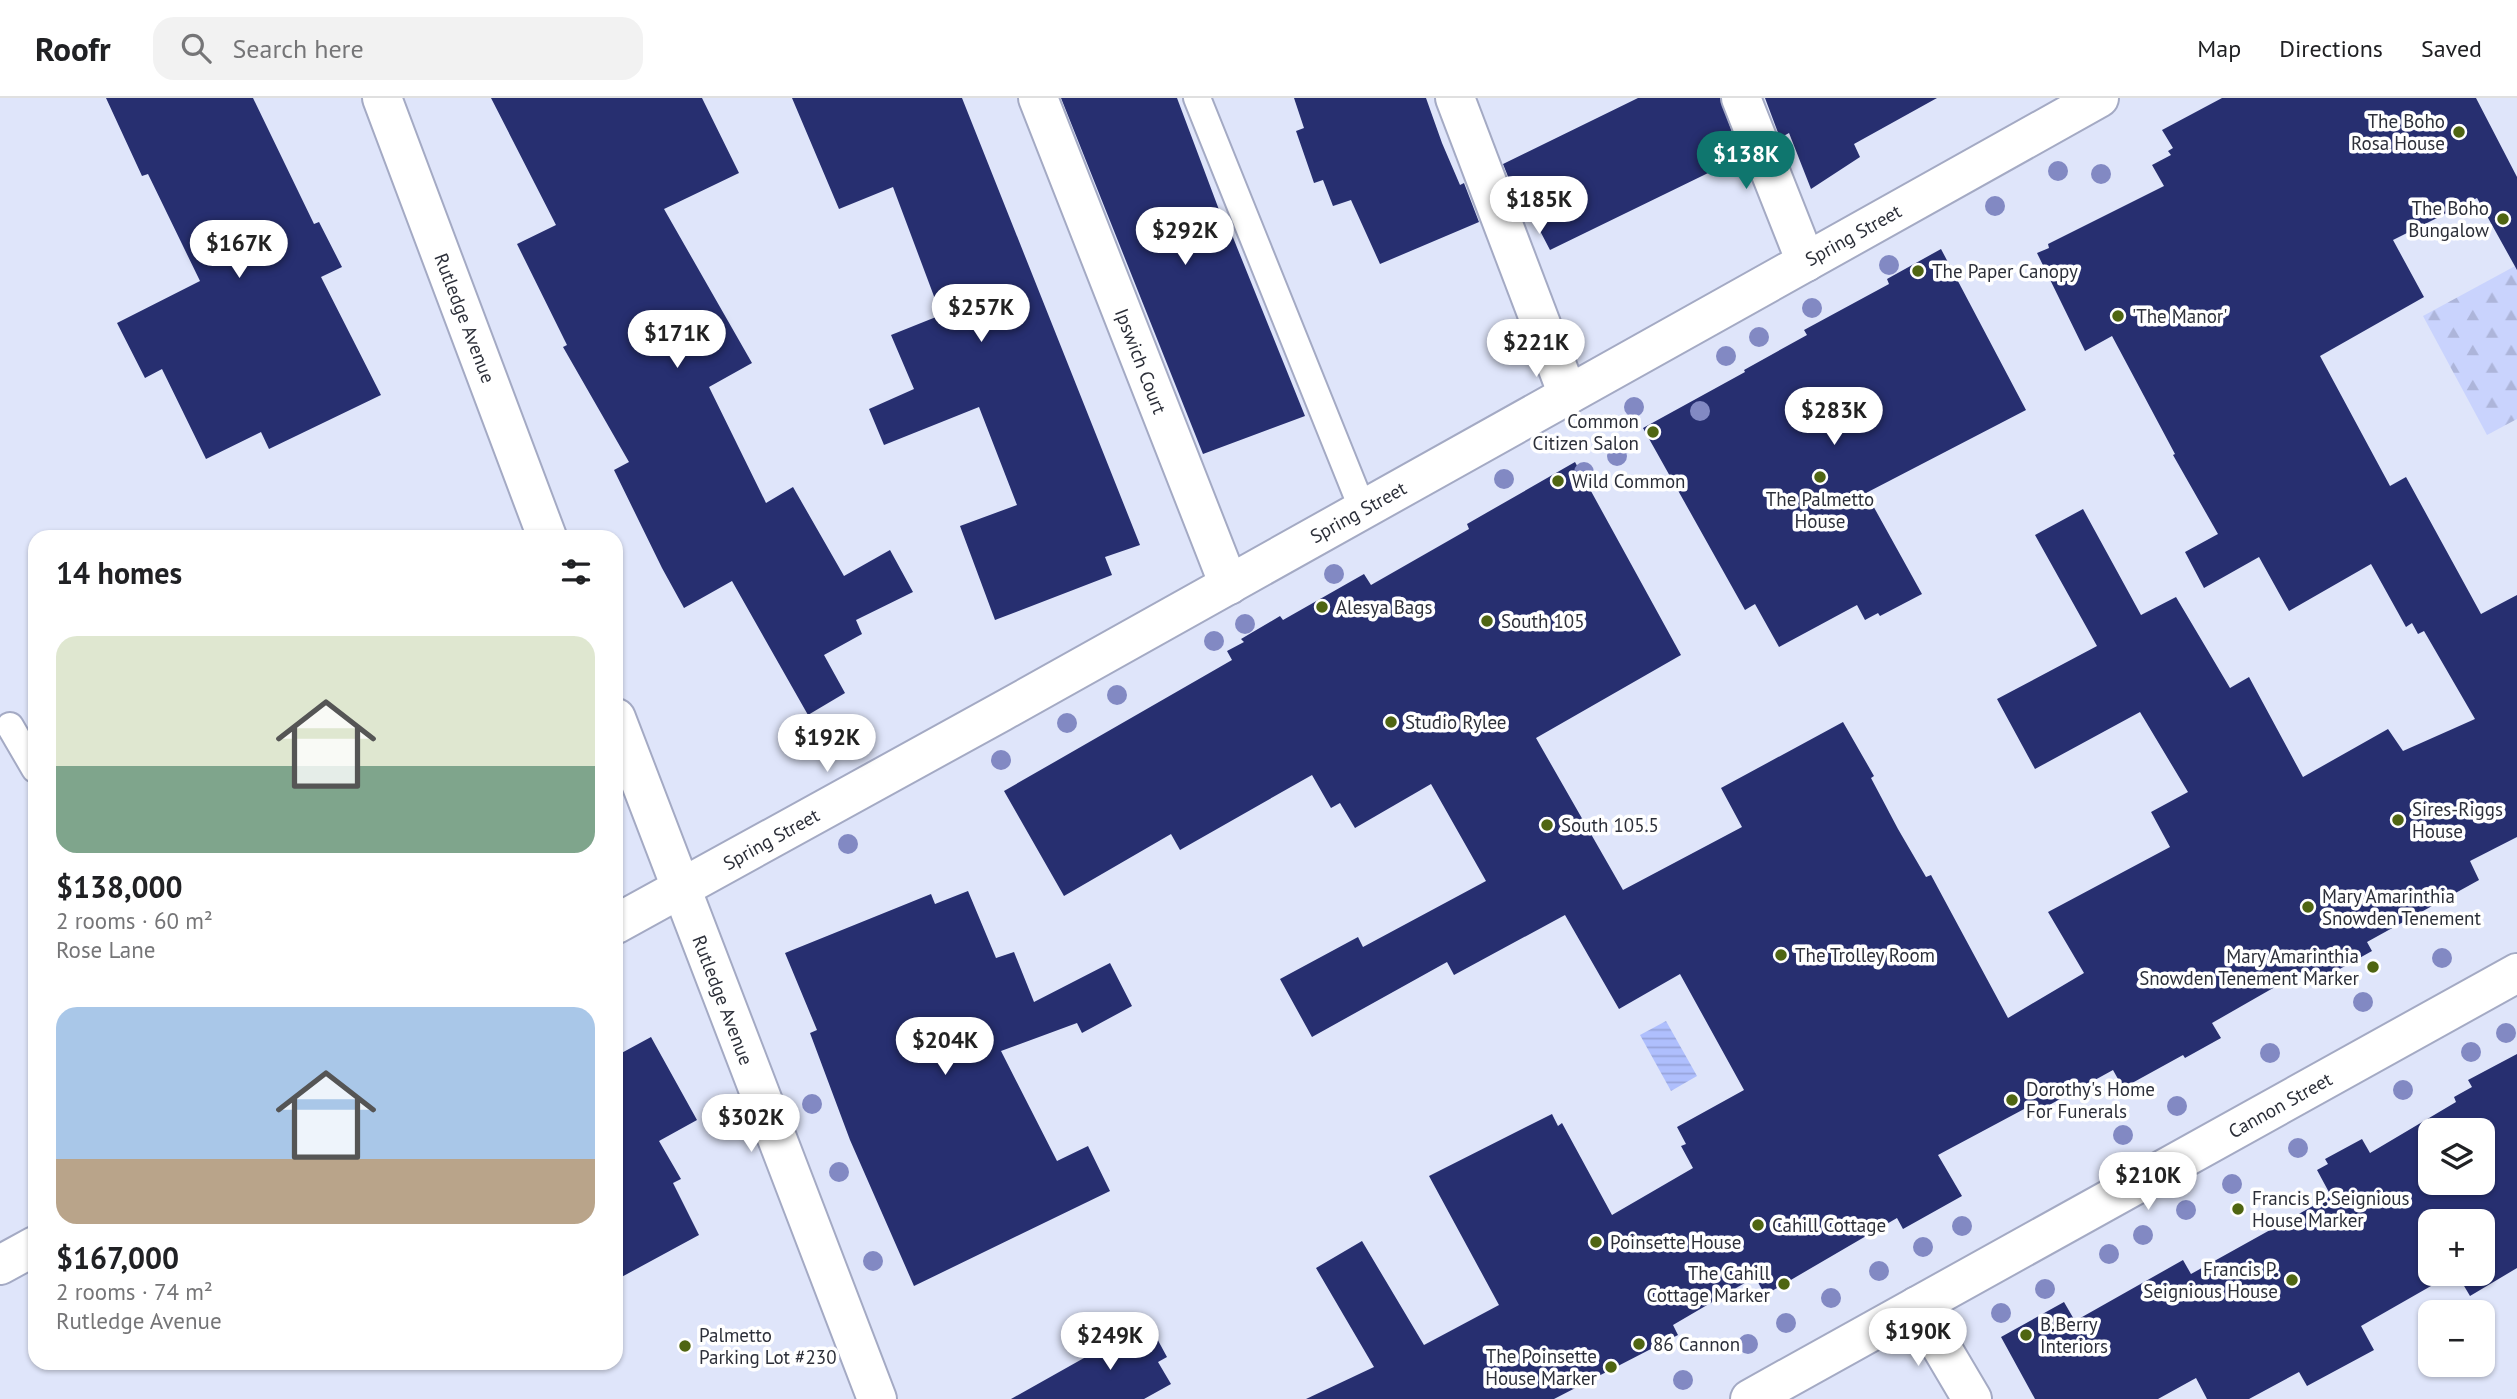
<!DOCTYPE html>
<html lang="en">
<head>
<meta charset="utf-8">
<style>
	:root { --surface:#fff; --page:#f2f2f2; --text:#202124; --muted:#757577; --line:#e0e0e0; --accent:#0f766e }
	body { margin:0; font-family:"PT Sans",sans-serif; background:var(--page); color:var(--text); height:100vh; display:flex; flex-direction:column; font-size:26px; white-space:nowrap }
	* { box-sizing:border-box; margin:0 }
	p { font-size:23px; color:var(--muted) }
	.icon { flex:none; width:38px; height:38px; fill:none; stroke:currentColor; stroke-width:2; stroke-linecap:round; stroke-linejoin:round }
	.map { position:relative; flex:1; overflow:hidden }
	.details { position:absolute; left:28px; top:432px; width:595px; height:840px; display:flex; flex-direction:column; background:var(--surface); border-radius:21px; box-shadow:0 2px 5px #0004 }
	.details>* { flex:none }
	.buttons { position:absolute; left:2418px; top:1020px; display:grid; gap:14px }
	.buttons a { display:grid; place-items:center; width:77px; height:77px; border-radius:14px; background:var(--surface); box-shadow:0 2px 5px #0004; font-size:35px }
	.price { position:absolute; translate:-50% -60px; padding:0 16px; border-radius:24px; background:#fff; color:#222; font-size:23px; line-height:46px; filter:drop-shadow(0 2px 4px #0008) }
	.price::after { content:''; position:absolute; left:50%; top:42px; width:21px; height:16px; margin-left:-10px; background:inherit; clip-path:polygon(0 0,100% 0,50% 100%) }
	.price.active { background:var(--accent); color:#fff }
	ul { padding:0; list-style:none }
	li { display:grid; align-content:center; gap:14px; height:371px; padding:0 28px }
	li span { display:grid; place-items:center; height:217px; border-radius:21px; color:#555 }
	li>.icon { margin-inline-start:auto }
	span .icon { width:126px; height:126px; fill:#fffc; stroke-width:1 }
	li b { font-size:30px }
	h2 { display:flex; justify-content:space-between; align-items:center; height:84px; padding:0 28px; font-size:30px }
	header { display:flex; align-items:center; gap:42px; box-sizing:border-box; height:98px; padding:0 35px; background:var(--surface); border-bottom:2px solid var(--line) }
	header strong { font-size:33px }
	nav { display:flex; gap:38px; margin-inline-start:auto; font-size:24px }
	.search { width:490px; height:63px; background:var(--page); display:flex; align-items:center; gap:18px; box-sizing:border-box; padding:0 24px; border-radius:21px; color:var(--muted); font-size:26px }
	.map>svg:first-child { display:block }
</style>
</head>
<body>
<header>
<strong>Roofr</strong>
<div class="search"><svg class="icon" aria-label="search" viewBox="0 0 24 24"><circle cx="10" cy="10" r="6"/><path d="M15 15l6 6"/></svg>Search here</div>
<nav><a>Map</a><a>Directions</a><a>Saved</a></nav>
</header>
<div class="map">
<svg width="2517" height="1301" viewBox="0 0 2517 1301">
	<defs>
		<pattern id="forest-firs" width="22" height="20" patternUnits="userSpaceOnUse" patternTransform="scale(1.75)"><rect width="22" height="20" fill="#c9d3fd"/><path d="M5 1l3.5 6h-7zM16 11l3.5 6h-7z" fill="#adb5da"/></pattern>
		<pattern id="water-rules" width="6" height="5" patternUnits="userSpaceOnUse" patternTransform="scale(1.75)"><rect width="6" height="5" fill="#afbffd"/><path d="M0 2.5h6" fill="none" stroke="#97a4da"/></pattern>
	</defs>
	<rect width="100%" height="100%" fill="#dfe5fa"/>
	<polygon fill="url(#forest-firs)" points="2517,167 2517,321 2487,337 2423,218"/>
	<polygon fill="url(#water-rules)" points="1666,923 1697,978 1671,993 1640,937"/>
	<g fill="#272f70" fill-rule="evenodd">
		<polygon points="106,0 253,0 314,126 319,124 342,169 321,179 381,297 269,351 261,334 206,361 162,271 145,280 117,225 200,183 148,76 142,78"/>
		<polygon points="491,0 702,0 739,75 664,111 752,265 709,289 766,405 793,389 844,478 890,452 913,494 856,522 862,536 824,557 845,595 808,617 732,483 684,510 662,470 614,372 629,364 563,249 567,247 517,146 556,127"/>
		<polygon points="792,0 962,0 1140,447 1105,459 1112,477 995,522 960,428 1017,407 979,309 884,347 869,311 914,291 891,237 941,217 893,89 839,111"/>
		<polygon points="1061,0 1177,0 1227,133 1230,132 1305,318 1203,356"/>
		<polygon points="1294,0 1426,0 1442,45 1460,87 1464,85 1479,124 1380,166 1351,102 1333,108 1323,82 1314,85 1296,33 1304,30"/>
		<polygon points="1638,0 1720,0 1741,59 1550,152 1525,104 1519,106 1503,66"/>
		<polygon points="1765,0 1937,0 1854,46 1860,59 1811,91 1789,35 1780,40"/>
		<polygon points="2222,0 2476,0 2517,79 2517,172 2477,100 2393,142 2424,199 2320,258 2390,388 2406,379 2481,516 2517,497 2517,739 2470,763 2479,782 2367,844 2372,853 2311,887 2303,873 2212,925 2221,940 2185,960 2183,957 2123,990 2113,972 2031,1017 2026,1010 1938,1057 1962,1098 1903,1131 1897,1120 1765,1197 1755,1179 1673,1227 1678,1237 1554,1301 1306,1301 1374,1269 1316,1170 1362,1143 1424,1247 1499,1207 1429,1078 1552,1016 1558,1028 1562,1025 1612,1117 1693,1070 1681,1048 1686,1046 1677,1029 1744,992 1680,876 1619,911 1565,817 1454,877 1447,864 1312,939 1280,881 1358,839 1363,849 1486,783 1431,686 1355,730 1340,705 1331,710 1312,677 1180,752 1171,736 1064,798 1004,693 1232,562 1227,553 1244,544 1241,541 1280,518 1283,522 1364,476 1371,487 1469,431 1467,426 1575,364 1681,557 1536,640 1623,792 1742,729 1721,690 1843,624 1874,678 1871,680 1898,731 1926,779 1931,777 2008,920 2084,875 2048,814 2170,749 2151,714 2188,694 2140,614 2035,671 1997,601 2097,548 2035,437 2083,411 2141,517 2176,499 2230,590 2249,579 2303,679 2388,631 2403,653 2475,621 2424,533 2418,536 2412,525 2406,529 2371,466 2289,513 2259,459 2204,490 2185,454 2218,436 2173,357 2175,356 2112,238 2085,253 2037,155 2049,150 2048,146 2164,88 2152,67 2171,57 2168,53 2173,50 2162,32"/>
		<polygon points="1941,151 2026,312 1866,395 1922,496 1880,518 1878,515 1865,522 1857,507 1779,549 1755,506 1745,512 1643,330 1745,274 1744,272 1807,237 1804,232 1889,186 1887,181"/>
		<polygon points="968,793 996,860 1014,854 1034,904 1110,865 1132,908 1082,935 1077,925 1001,953 1057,1063 1088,1048 1110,1093 914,1188 850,1042 810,935 817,932 785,855 931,796 935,806"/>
		<polygon points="651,939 697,1022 659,1043 681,1081 673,1085 699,1137 616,1182 616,958"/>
		<path d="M2517,956V1170L2470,1198L2457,1176H2483V1124H2431V1176H2452L2361,1228L2374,1252L2307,1288L2299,1274L2249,1301H2207L2196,1280L2158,1301H2035L2001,1239L2064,1204L2075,1223L2183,1162L2191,1176L2331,1098L2317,1072L2328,1066L2325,1061L2362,1041L2370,1055L2456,1004L2454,999L2472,989L2468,982ZM2431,1032H2483V1085H2431Z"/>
		<polygon points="1148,1224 1167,1259 1158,1264 1171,1286 1144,1301 1011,1301"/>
	</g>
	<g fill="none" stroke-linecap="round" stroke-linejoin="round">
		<g stroke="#a4aac4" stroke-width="30">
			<g id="lane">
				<polyline points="1197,0 1363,412"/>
				<polyline points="10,628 35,671"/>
			</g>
		</g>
		<g stroke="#a4aac4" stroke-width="42">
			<g id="street">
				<polyline points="1038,0 1229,487"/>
				<polyline points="1455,0 1568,297"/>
				<polyline points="1741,0 1806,164"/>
				<polyline points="1917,1208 1972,1301"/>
			</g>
		</g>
		<g stroke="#a4aac4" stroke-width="42">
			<g id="secondary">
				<polyline points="382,0 547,439"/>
				<polyline points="616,620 877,1301"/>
				<polyline points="616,826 1001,614 2099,0"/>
				<polyline points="0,1167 35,1148"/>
				<polyline points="1750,1301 2517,875"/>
			</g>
		</g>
		<use href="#lane" stroke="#fff" stroke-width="26"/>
		<use href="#street" stroke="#fff" stroke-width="38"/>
		<use href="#secondary" stroke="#fff" stroke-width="38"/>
	</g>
	<g fill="#8289c3">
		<circle cx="2058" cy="73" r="10"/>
		<circle cx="2101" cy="76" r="10"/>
		<circle cx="1995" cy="108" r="10"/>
		<circle cx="1889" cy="167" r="10"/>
		<circle cx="1812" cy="210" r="10"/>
		<circle cx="1759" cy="239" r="10"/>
		<circle cx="1726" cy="258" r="10"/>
		<circle cx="1634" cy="309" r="10"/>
		<circle cx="1700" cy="313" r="10"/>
		<circle cx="1617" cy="358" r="10"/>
		<circle cx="1584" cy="374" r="10"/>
		<circle cx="1504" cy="381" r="10"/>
		<circle cx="1334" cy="476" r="10"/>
		<circle cx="1245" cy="526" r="10"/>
		<circle cx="1214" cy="543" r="10"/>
		<circle cx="1117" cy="597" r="10"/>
		<circle cx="1067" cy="625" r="10"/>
		<circle cx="1001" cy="662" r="10"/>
		<circle cx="848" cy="746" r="10"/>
		<circle cx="2442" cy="860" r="10"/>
		<circle cx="2363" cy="904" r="10"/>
		<circle cx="2506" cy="935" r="10"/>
		<circle cx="2471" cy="954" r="10"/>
		<circle cx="2270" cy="955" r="10"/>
		<circle cx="2403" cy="992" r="10"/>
		<circle cx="812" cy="1006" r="10"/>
		<circle cx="2177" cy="1008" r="10"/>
		<circle cx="2123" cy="1037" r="10"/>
		<circle cx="2298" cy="1050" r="10"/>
		<circle cx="839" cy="1074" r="10"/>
		<circle cx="2232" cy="1086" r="10"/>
		<circle cx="2186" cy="1112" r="10"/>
		<circle cx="1962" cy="1128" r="10"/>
		<circle cx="2143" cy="1137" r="10"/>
		<circle cx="1923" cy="1149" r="10"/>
		<circle cx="2109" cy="1156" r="10"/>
		<circle cx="873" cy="1163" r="10"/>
		<circle cx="1879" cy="1173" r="10"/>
		<circle cx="2045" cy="1191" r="10"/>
		<circle cx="1831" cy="1200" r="10"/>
		<circle cx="2001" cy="1215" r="10"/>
		<circle cx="1786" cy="1225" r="10"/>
		<circle cx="1748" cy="1246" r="10"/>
		<circle cx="1683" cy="1282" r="10"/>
	</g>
	<g fill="#4f6512" stroke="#fff" stroke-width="2.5">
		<circle cx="2459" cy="34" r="7"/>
		<circle cx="2503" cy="121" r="7"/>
		<circle cx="1918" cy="173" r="7"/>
		<circle cx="2118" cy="218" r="7"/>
		<circle cx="1653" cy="334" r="7"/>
		<circle cx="1820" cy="379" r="7"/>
		<circle cx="1558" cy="383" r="7"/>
		<circle cx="1322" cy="509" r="7"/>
		<circle cx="1487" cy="523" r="7"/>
		<circle cx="1391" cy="624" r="7"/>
		<circle cx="2398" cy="722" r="7"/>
		<circle cx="1547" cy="727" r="7"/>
		<circle cx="2308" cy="809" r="7"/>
		<circle cx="1781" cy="857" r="7"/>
		<circle cx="2373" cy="869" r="7"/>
		<circle cx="2012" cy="1002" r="7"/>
		<circle cx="2238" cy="1111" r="7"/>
		<circle cx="1758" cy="1127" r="7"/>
		<circle cx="1596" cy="1144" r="7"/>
		<circle cx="2292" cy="1182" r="7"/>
		<circle cx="1784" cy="1186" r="7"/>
		<circle cx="2026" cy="1237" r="7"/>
		<circle cx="1639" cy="1246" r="7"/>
		<circle cx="685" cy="1248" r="7"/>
		<circle cx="1611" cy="1269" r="7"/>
	</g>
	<g text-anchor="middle" stroke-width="7" stroke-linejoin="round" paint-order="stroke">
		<g font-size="19" fill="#2c2f39" stroke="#fff" text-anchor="start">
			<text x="2445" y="30" text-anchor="end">The Boho<tspan x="2445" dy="22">Rosa House</tspan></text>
			<text x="2489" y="117" text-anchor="end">The Boho<tspan x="2489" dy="22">Bungalow</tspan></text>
			<text x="1932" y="180">The Paper Canopy</text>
			<text x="2132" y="225">'The Manor'</text>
			<text x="1639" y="330" text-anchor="end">Common<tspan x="1639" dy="22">Citizen Salon</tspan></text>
			<text x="1572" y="390">Wild Common</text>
			<text x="1820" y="408" text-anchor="middle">The Palmetto<tspan x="1820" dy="22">House</tspan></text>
			<text x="1336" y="516">Alesya Bags</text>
			<text x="1501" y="530">South 105</text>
			<text x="1405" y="631">Studio Rylee</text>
			<text x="2412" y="718">Sires-Riggs<tspan x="2412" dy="22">House</tspan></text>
			<text x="1561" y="734">South 105.5</text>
			<text x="2322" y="805">Mary Amarinthia<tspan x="2322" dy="22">Snowden Tenement</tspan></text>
			<text x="1795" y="864">The Trolley Room</text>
			<text x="2359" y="865" text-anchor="end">Mary Amarinthia<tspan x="2359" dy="22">Snowden Tenement Marker</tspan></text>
			<text x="2026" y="998">Dorothy's Home<tspan x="2026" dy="22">For Funerals</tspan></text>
			<text x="2252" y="1107">Francis P. Seignious<tspan x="2252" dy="22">House Marker</tspan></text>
			<text x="1772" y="1134">Cahill Cottage</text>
			<text x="1610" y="1151">Poinsette House</text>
			<text x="2278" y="1178" text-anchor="end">Francis P.<tspan x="2278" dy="22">Seignious House</tspan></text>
			<text x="1770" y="1182" text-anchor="end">The Cahill<tspan x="1770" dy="22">Cottage Marker</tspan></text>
			<text x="2040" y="1233">B.Berry<tspan x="2040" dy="22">Interiors</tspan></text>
			<text x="699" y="1244">Palmetto<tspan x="699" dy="22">Parking Lot #230</tspan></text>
			<text x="1653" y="1253">86 Cannon</text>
			<text x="1597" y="1265" text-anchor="end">The Poinsette<tspan x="1597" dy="22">House Marker</tspan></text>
		</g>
		<g font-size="19" fill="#2c2f39" stroke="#fff">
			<text transform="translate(1853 137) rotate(-29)" y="7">Spring Street</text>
			<text transform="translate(465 220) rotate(69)" y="7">Rutledge Avenue</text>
			<text transform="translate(1141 263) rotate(69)" y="7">Ipswich Court</text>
			<text transform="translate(1358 414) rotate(-29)" y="7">Spring Street</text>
			<text transform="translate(771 741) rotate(-29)" y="7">Spring Street</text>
			<text transform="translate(723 902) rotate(69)" y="7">Rutledge Avenue</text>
			<text transform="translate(2280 1007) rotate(-29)" y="7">Cannon Street</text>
		</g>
	</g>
</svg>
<div class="buttons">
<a><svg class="icon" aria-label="layers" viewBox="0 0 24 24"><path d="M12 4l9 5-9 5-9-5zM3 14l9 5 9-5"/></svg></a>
<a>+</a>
<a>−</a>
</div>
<b class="price active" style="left:1746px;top:93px">$138K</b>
<b class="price" style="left:1539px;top:138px">$185K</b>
<b class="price" style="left:1185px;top:169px">$292K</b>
<b class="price" style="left:239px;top:182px">$167K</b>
<b class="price" style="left:981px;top:246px">$257K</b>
<b class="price" style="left:677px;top:272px">$171K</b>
<b class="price" style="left:1536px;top:281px">$221K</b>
<b class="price" style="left:1834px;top:349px">$283K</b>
<b class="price" style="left:827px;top:676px">$192K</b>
<b class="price" style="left:945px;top:979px">$204K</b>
<b class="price" style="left:751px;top:1056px">$302K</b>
<b class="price" style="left:2148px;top:1114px">$210K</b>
<b class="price" style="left:1918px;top:1270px">$190K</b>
<b class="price" style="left:1110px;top:1274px">$249K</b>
<section class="details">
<h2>14 homes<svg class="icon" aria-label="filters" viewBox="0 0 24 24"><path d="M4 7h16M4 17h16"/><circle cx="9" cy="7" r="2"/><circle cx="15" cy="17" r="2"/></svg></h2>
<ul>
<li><span style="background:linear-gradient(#dfe7d0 60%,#7fa58c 0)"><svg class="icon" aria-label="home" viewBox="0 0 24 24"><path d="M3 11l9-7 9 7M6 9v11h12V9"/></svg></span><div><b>$138,000</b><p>2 rooms · 60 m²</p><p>Rose Lane</p></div></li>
<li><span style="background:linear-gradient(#a9c7e8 70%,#b9a48a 0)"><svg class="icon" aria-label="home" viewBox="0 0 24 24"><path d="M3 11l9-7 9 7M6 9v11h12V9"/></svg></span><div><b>$167,000</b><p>2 rooms · 74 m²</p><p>Rutledge Avenue</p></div></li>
</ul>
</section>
</div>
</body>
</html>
